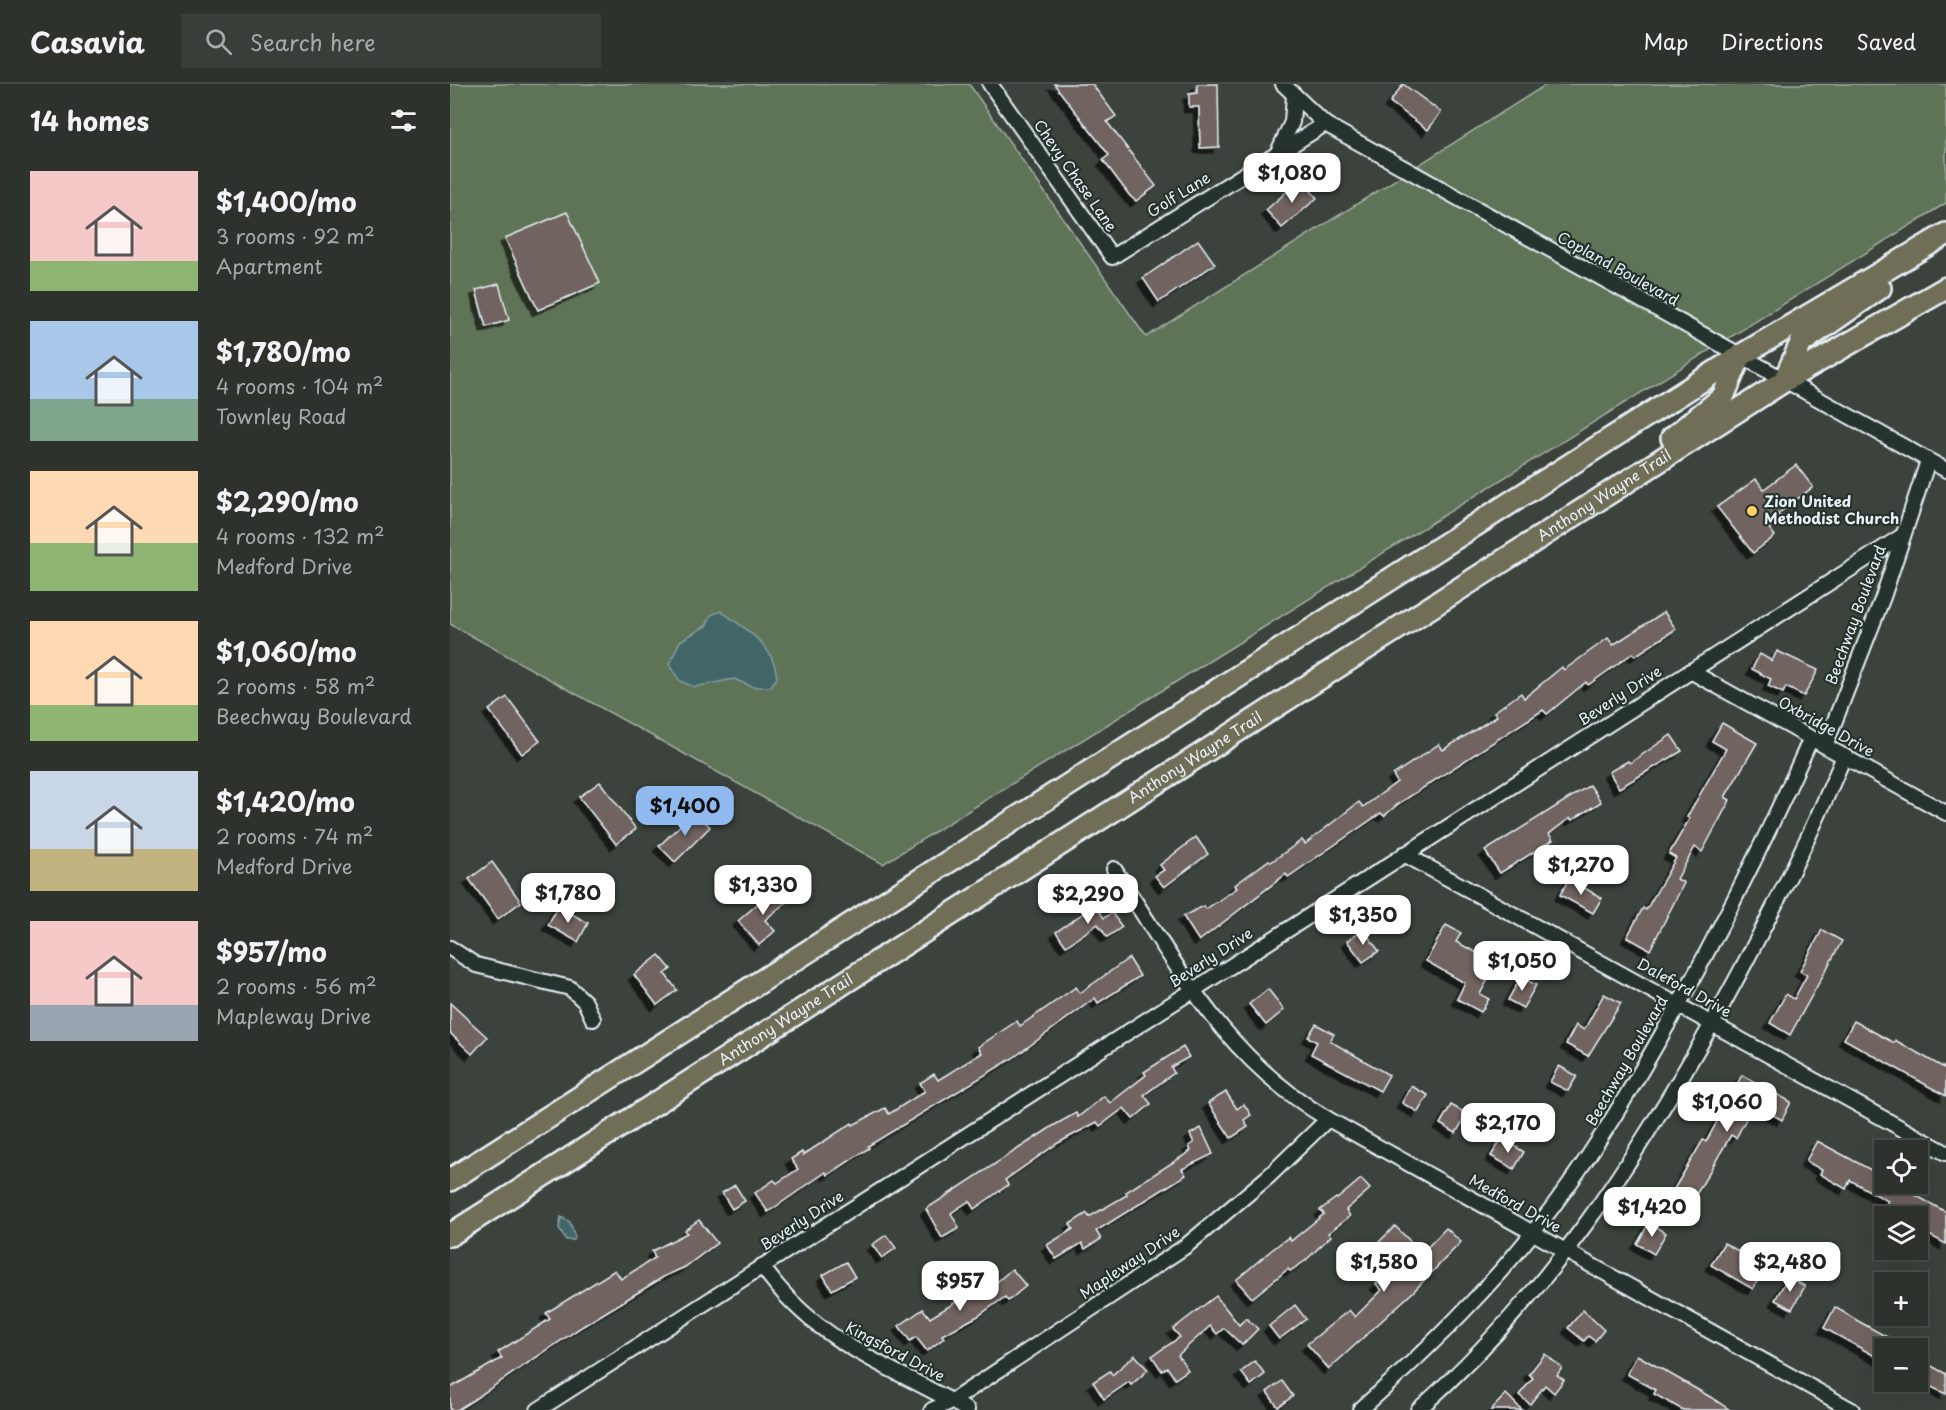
<!DOCTYPE html>
<html lang="en">
<head>
<meta charset="utf-8">
<style>
	:root { --surface:#2d322d; --page:#393e39; --text:#f1f3f6; --muted:#a7aaaa; --line:#484d49; --accent:#90b9f0 }
	body { margin:0; font-family:"Playpen Sans",sans-serif; background:var(--page); color:var(--text); height:100vh; display:flex; flex-direction:column; font-size:22px; white-space:nowrap }
	* { box-sizing:border-box; margin:0 }
	p { font-size:20px; color:var(--muted) }
	.icon { flex:none; width:33px; height:33px; fill:none; stroke:currentColor; stroke-width:2; stroke-linecap:round; stroke-linejoin:round }
	.map { position:relative; flex:1; overflow:hidden }
	.sheet { display:flex; flex-direction:column; background:var(--surface); width:450px }
	.sheet>* { flex:none }
	.fabs { position:absolute; left:1424px; top:1056px; display:grid; gap:12px }
	.fabs a { display:grid; place-items:center; width:54px; height:54px; border-radius:0px; background:var(--surface); box-shadow:0 6px 24px #0002,0 0 0 2px var(--line); font-size:30px }
	.price { position:absolute; translate:-50% -51px; padding:0 14px; border-radius:12px; background:#fff; color:#222; font-size:20px; line-height:39px; filter:drop-shadow(0 2px 3px #0008) }
	.price::after { content:''; position:absolute; left:50%; top:36px; width:18px; height:14px; margin-left:-9px; background:inherit; clip-path:polygon(0 0,100% 0,50% 100%) }
	.price.selected { background:var(--accent); color:#111 }
	ul { padding:0; list-style:none }
	li { display:flex; align-items:center; gap:18px; height:150px; padding:0 30px }
	li span { display:grid; place-items:center; flex:none; width:168px; height:120px; border-radius:0px; color:#555 }
	li>.icon { margin-inline-start:auto }
	span .icon { width:72px; height:72px; fill:#fffc; stroke-width:1 }
	li b { font-size:26px }
	h2 { display:flex; justify-content:space-between; align-items:center; height:72px; padding:0 30px; font-size:26px }
	header { display:flex; align-items:center; gap:36px; box-sizing:border-box; height:84px; padding:0 30px; background:var(--surface); border-bottom:2px solid var(--line) }
	header strong { font-size:28px }
	nav { display:flex; gap:33px; margin-inline-start:auto; font-size:21px }
	.search { width:420px; height:54px; background:var(--page); display:flex; align-items:center; gap:15px; box-sizing:border-box; padding:0 21px; border-radius:0px; color:var(--muted); font-size:22px }
	main { display:flex; flex:1; min-height:0 }
	.map>svg:first-child { display:block }
</style>
</head>
<body>
<header>
<strong>Casavia</strong>
<div class="search"><svg class="icon" aria-label="search" viewBox="0 0 24 24"><circle cx="10" cy="10" r="6"/><path d="M15 15l6 6"/></svg>Search here</div>
<nav><a>Map</a><a>Directions</a><a>Saved</a></nav>
</header>
<main>
<section class="sheet">
<h2>14 homes<svg class="icon" aria-label="filters" viewBox="0 0 24 24"><path d="M4 7h16M4 17h16"/><circle cx="9" cy="7" r="2"/><circle cx="15" cy="17" r="2"/></svg></h2>
<ul>
<li><span style="background:linear-gradient(#f6c9c9 75%,#8fb573 0)"><svg class="icon" aria-label="home" viewBox="0 0 24 24"><path d="M3 11l9-7 9 7M6 9v11h12V9"/></svg></span><div><b>$1,400/mo</b><p>3 rooms · 92 m²</p><p>Apartment</p></div></li>
<li><span style="background:linear-gradient(#a9c7e8 65%,#7fa58c 0)"><svg class="icon" aria-label="home" viewBox="0 0 24 24"><path d="M3 11l9-7 9 7M6 9v11h12V9"/></svg></span><div><b>$1,780/mo</b><p>4 rooms · 104 m²</p><p>Townley Road</p></div></li>
<li><span style="background:linear-gradient(#ffd9b3 60%,#8fb573 0)"><svg class="icon" aria-label="home" viewBox="0 0 24 24"><path d="M3 11l9-7 9 7M6 9v11h12V9"/></svg></span><div><b>$2,290/mo</b><p>4 rooms · 132 m²</p><p>Medford Drive</p></div></li>
<li><span style="background:linear-gradient(#ffd9b3 70%,#8fb573 0)"><svg class="icon" aria-label="home" viewBox="0 0 24 24"><path d="M3 11l9-7 9 7M6 9v11h12V9"/></svg></span><div><b>$1,060/mo</b><p>2 rooms · 58 m²</p><p>Beechway Boulevard</p></div></li>
<li><span style="background:linear-gradient(#c9d6e8 65%,#c2b280 0)"><svg class="icon" aria-label="home" viewBox="0 0 24 24"><path d="M3 11l9-7 9 7M6 9v11h12V9"/></svg></span><div><b>$1,420/mo</b><p>2 rooms · 74 m²</p><p>Medford Drive</p></div></li>
<li><span style="background:linear-gradient(#f6c9c9 70%,#9aa5b1 0)"><svg class="icon" aria-label="home" viewBox="0 0 24 24"><path d="M3 11l9-7 9 7M6 9v11h12V9"/></svg></span><div><b>$957/mo</b><p>2 rooms · 56 m²</p><p>Mapleway Drive</p></div></li>
</ul>
</section>
<div class="map">
<svg width="1496" height="1326" viewBox="0 0 1496 1326">
	<defs>
		<filter id="shadow"><feDropShadow dx="-5.5" dy="5.5" stdDeviation="0" flood-color="#0009"/></filter>
	</defs>
	<rect width="100%" height="100%" fill="#3c423c"/>
	<filter id="ink" filterUnits="userSpaceOnUse"><feTurbulence type="fractalNoise" baseFrequency=".0167" numOctaves="2"/><feDisplacementMap in="SourceGraphic" scale="12" xChannelSelector="R" yChannelSelector="G"/><feConvolveMatrix kernelMatrix="1 2 1 2 8 2 1 2 1" color-interpolation-filters="sRGB"/></filter>
	<g filter="url(#ink)">
		<polygon fill="#5f7357" stroke="#a4b2a8" stroke-width="1.5" points="0,0 519,0 696,253 1097,0 1496,0 1496,119 433,780 0,540"/>
		<g fill="#436668" stroke="#859ea2" stroke-width="1.5">
			<path d="M271,527C296,546 324,559 327,594L320,603H303L284,595L244,603L230,597L219,581L230,557L256,542L261,531Z"/>
			<polygon points="111,1133 120,1138 125,1153 124,1156 116,1156 109,1144"/>
		</g>
		<g fill="#71645f" stroke="#e8f1f8" stroke-width="1.5" filter="url(#shadow)">
			<polygon points="604,0 642,0 666,32 657,38 706,102 686,117 680,112 653,76 659,71"/>
			<polygon points="747,0 768,0 769,63 750,64 749,23 739,23 739,10 747,9"/>
			<polygon points="953,0 991,28 978,46 940,18"/>
			<polygon points="851,95 867,114 832,144 816,126"/>
			<polygon points="117,128 150,199 88,226 55,154"/>
			<polygon points="748,156 765,180 709,218 693,194"/>
			<polygon points="49,200 59,236 36,243 26,206"/>
			<polygon points="1346,381 1363,403 1328,430 1331,434 1319,444 1325,452 1303,469 1267,423 1306,395 1314,405"/>
			<polygon points="1214,528 1226,545 1185,572 1183,569 1138,601 1136,598 1097,630 1093,626 948,720 934,732 931,729 838,793 836,790 749,857 733,832 754,822 756,825 787,804 785,801 819,776 821,778 852,756 855,760 909,718 913,723 947,698 943,691 989,660 993,666 1047,632 1044,628 1071,609 1074,614 1112,583 1114,586 1158,554 1163,561"/>
			<polygon points="1327,567 1368,586 1354,612 1336,603 1333,609 1318,602 1321,595 1302,585 1310,570 1322,577"/>
			<polygon points="57,613 90,657 72,670 39,626"/>
			<polygon points="1272,639 1307,659 1275,713 1280,716 1252,768 1245,763 1227,795 1234,799 1200,866 1177,853 1193,824 1196,826 1226,774 1219,770 1240,734 1237,733 1276,665 1262,657"/>
			<polygon points="1221,651 1232,667 1169,704 1159,688 1178,677 1180,679"/>
			<polygon points="150,698 186,745 166,760 129,713"/>
			<polygon points="1140,701 1151,718 1122,736 1120,734 1099,750 1103,756 1050,789 1035,767"/>
			<polygon points="245,727 260,743 225,778 209,762"/>
			<polygon points="746,753 758,770 714,803 705,792 714,786 710,781"/>
			<polygon points="42,778 71,818 48,835 19,795"/>
			<polygon points="1119,795 1152,814 1143,829 1110,811"/>
			<polygon points="328,802 340,815 315,836 325,847 309,861 288,837"/>
			<polygon points="645,821 654,834 662,829 672,843 657,853 648,840 616,862 606,848"/>
			<polygon points="108,822 138,839 128,858 98,841"/>
			<polygon points="996,841 1011,849 1006,858 1047,879 1030,910 1039,915 1031,928 1007,915 1015,899 976,877"/>
			<polygon points="913,845 929,867 913,878 897,857"/>
			<polygon points="1372,846 1392,857 1340,951 1320,939 1336,910 1344,915 1357,891 1350,887"/>
			<polygon points="209,871 221,885 215,890 227,906 207,921 184,891"/>
			<polygon points="679,874 690,892 648,919 645,914 563,974 418,1062 419,1064 378,1091 376,1088 318,1128 305,1109 324,1096 327,1099 348,1085 341,1075 352,1068 353,1071 402,1039 403,1041 435,1024 439,1030 475,1007 470,999 484,990 488,996 532,969 528,963 567,937 570,942 626,903 630,909"/>
			<polygon points="1071,893 1086,901 1073,924 1058,916"/>
			<polygon points="818,905 834,926 816,941 799,920"/>
			<polygon points="1154,910 1171,919 1138,972 1116,960 1126,941 1134,946"/>
			<polygon points="0,919 37,953 22,970 0,949"/>
			<polygon points="1404,937 1444,959 1445,956 1496,985 1496,1012 1394,955"/>
			<polygon points="866,940 884,950 880,957 939,991 930,1007 861,970 867,958 858,953"/>
			<polygon points="733,963 739,973 721,983 724,989 694,1011 701,1020 683,1035 674,1024 650,1042 647,1038 608,1059 555,1096 558,1101 524,1125 519,1117 501,1129 509,1144 492,1154 476,1125 603,1042 626,1029 628,1033 654,1012 660,1019 696,991 694,988"/>
			<polygon points="1109,982 1127,992 1118,1007 1100,998"/>
			<polygon points="1292,991 1341,1018 1332,1036 1304,1020 1286,1054 1281,1051 1240,1121 1221,1110 1253,1056 1256,1058"/>
			<polygon points="961,1002 978,1011 968,1028 952,1019"/>
			<polygon points="776,1008 787,1025 794,1020 801,1031 794,1036 798,1043 781,1054 758,1019"/>
			<polygon points="1089,1020 1105,1029 1096,1044 1080,1035"/>
			<polygon points="1001,1021 1017,1030 1006,1049 990,1040"/>
			<polygon points="751,1044 763,1070 732,1085 736,1091 646,1147 651,1155 635,1165 632,1159 606,1175 597,1161 623,1145 620,1140 637,1129 639,1133 677,1111 676,1108 741,1067 739,1062 744,1059 740,1050"/>
			<polygon points="1052,1054 1074,1068 1064,1085 1041,1072"/>
			<polygon points="1367,1057 1434,1093 1434,1100 1445,1100 1496,1128 1496,1160 1474,1148 1467,1162 1467,1132 1454,1132 1435,1122 1438,1117 1400,1096 1396,1105 1370,1090 1372,1086 1356,1077"/>
			<polygon points="911,1095 920,1105 896,1126 900,1132 878,1149 881,1152 855,1177 840,1187 838,1185 802,1214 786,1196 824,1164 839,1153 841,1157 874,1130 870,1126 886,1114 887,1115"/>
			<polygon points="285,1101 295,1117 282,1125 272,1109"/>
			<polygon points="249,1136 267,1159 235,1183 215,1192 133,1242 23,1316 7,1326 0,1326 0,1304 52,1274 48,1268 100,1235 96,1229 165,1186 171,1195 205,1174 202,1167 237,1149 235,1146"/>
			<polygon points="1199,1139 1216,1149 1204,1170 1187,1160"/>
			<polygon points="945,1142 972,1169 996,1144 1011,1158 963,1208 879,1285 857,1260 899,1226 905,1233 932,1206 926,1200 949,1178 929,1158"/>
			<polygon points="436,1151 446,1164 432,1174 422,1161"/>
			<polygon points="1274,1159 1292,1169 1289,1176 1312,1189 1303,1205 1261,1181"/>
			<polygon points="396,1178 405,1193 382,1206 373,1191"/>
			<polygon points="562,1185 576,1202 558,1217 555,1213 528,1232 492,1251 494,1254 477,1267 466,1253 460,1257 449,1242 473,1225 480,1234 530,1203 534,1209"/>
			<polygon points="1338,1193 1355,1202 1342,1225 1325,1216"/>
			<polygon points="766,1212 789,1241 796,1234 808,1245 792,1261 774,1244 767,1250 760,1242 728,1271 738,1286 725,1295 717,1283 712,1287 702,1272 730,1253 723,1245"/>
			<polygon points="845,1221 856,1235 829,1255 819,1242"/>
			<polygon points="1385,1223 1408,1237 1457,1264 1434,1264 1434,1277 1374,1244"/>
			<polygon points="1133,1226 1154,1246 1145,1257 1138,1252 1134,1257 1118,1244"/>
			<polygon points="1095,1270 1112,1284 1107,1291 1114,1296 1104,1309 1095,1301 1080,1320 1069,1311 1083,1294 1079,1290"/>
			<polygon points="685,1271 698,1286 681,1301 679,1298 654,1315 643,1298 660,1287 662,1291"/>
			<polygon points="1187,1271 1262,1314 1280,1326 1233,1326 1204,1310 1206,1306 1177,1290"/>
			<polygon points="1467,1274 1496,1290 1496,1310 1467,1296"/>
			<polygon points="805,1277 815,1290 801,1301 791,1288"/>
			<polygon points="832,1297 843,1312 828,1323 817,1308"/>
			<polygon points="1056,1310 1072,1326 1041,1326"/>
		</g>
		<g fill="none" stroke-linecap="round" stroke-linejoin="round">
			<g stroke="#e8f1f8" stroke-width="18">
				<g id="minor">
					<polyline points="540,0 662,173 875,40"/>
					<polyline points="833,0 875,40 1496,386"/>
					<polyline points="828,68 842,38 844,11"/>
					<polyline points="1240,587 1496,729"/>
					<polyline points="1375,662 1433,513 1478,377"/>
					<polyline points="954,770 1496,1069"/>
					<path d="M664,785C728,882 774,974 878,1035L1402,1326"/>
					<polyline points="0,864 26,881 120,904 135,918 143,935"/>
					<path d="M312,1182C367,1261 439,1280 517,1326"/>
					<polyline points="88,1326 1452,452"/>
					<polyline points="482,1326 502,1317 736,1162 819,1092 878,1035"/>
					<path d="M910,1326C972,1271 1032,1213 1084,1147C1136,1082 1178,1011 1219,938C1271,845 1318,751 1361,654"/>
					<path d="M968,1326C1098,1211 1184,1079 1268,929C1314,845 1357,761 1394,672"/>
				</g>
			</g>
			<g stroke="#e8f1f8" stroke-width="26">
				<g id="highway">
					<polyline points="1334,297 1351,259 1430,204"/>
					<polyline points="1222,354 1273,313 1290,272"/>
					<polyline points="0,1096 1290,272 1496,150"/>
					<path id="s1" d="M0,1151L1334,297L1496,204"/>
				</g>
			</g>
			<use href="#minor" stroke="#26332d" stroke-width="14"/>
			<use href="#highway" stroke="#716e59" stroke-width="21"/>
		</g>
	</g>
	<circle fill="#ffd166" stroke="#26332d" stroke-width="2" cx="1302" cy="427" r="6"/>
	<g text-anchor="middle" stroke-width="4.5" stroke-linejoin="round" paint-order="stroke">
		<g font-size="15" fill="#e8f1f8" stroke="#26332d">
			<text transform="translate(625 92) rotate(55)" y="5">Chevy Chase Lane</text>
			<text transform="translate(729 111) rotate(-32)" y="5">Golf Lane</text>
			<text transform="translate(1168 185) rotate(29)" y="5">Copland Boulevard</text>
			<text dy="5" stroke="none"><textPath href="#s1" startOffset="1371">Anthony Wayne Trail</textPath></text>
			<text transform="translate(1406 531) rotate(-70)" y="5">Beechway Boulevard</text>
			<text transform="translate(1170 612) rotate(-33)" y="5">Beverly Drive</text>
			<text transform="translate(1376 643) rotate(29)" y="5">Oxbridge Drive</text>
			<text dy="5" stroke="none"><textPath href="#s1" startOffset="885">Anthony Wayne Trail</textPath></text>
			<text transform="translate(761 874) rotate(-33)" y="5">Beverly Drive</text>
			<text transform="translate(1234 904) rotate(29)" y="5">Daleford Drive</text>
			<text dy="5" stroke="none"><textPath href="#s1" startOffset="399">Anthony Wayne Trail</textPath></text>
			<text transform="translate(1177 977) rotate(-60)" y="5">Beechway Boulevard</text>
			<text transform="translate(1065 1120) rotate(29)" y="5">Medford Drive</text>
			<text transform="translate(352 1137) rotate(-33)" y="5">Beverly Drive</text>
			<text transform="translate(680 1179) rotate(-34)" y="5">Mapleway Drive</text>
			<text transform="translate(445 1268) rotate(28)" y="5">Kingsford Drive</text>
		</g>
		<g font-size="15" font-weight="bold" fill="#e8f1f8" stroke="#26332d" text-anchor="start">
			<text x="1314" y="423">Zion United<tspan x="1314" dy="17">Methodist Church</tspan></text>
		</g>
	</g>
</svg>
<div class="fabs">
<a><svg class="icon" aria-label="locate" viewBox="0 0 24 24"><circle cx="12" cy="12" r="6"/><path d="M12 2v4M12 18v4M2 12h4M18 12h4"/></svg></a>
<a><svg class="icon" aria-label="layers" viewBox="0 0 24 24"><path d="M12 4l9 5-9 5-9-5zM3 14l9 5 9-5"/></svg></a>
<a>+</a>
<a>−</a>
</div>
<b class="price" style="left:842px;top:120px">$1,080</b>
<b class="price selected" style="left:235px;top:753px">$1,400</b>
<b class="price" style="left:1131px;top:812px">$1,270</b>
<b class="price" style="left:313px;top:832px">$1,330</b>
<b class="price" style="left:118px;top:840px">$1,780</b>
<b class="price" style="left:638px;top:841px">$2,290</b>
<b class="price" style="left:913px;top:862px">$1,350</b>
<b class="price" style="left:1072px;top:908px">$1,050</b>
<b class="price" style="left:1277px;top:1049px">$1,060</b>
<b class="price" style="left:1058px;top:1070px">$2,170</b>
<b class="price" style="left:1202px;top:1154px">$1,420</b>
<b class="price" style="left:934px;top:1209px">$1,580</b>
<b class="price" style="left:1340px;top:1209px">$2,480</b>
<b class="price" style="left:510px;top:1228px">$957</b>
</div>
</main>
</body>
</html>
